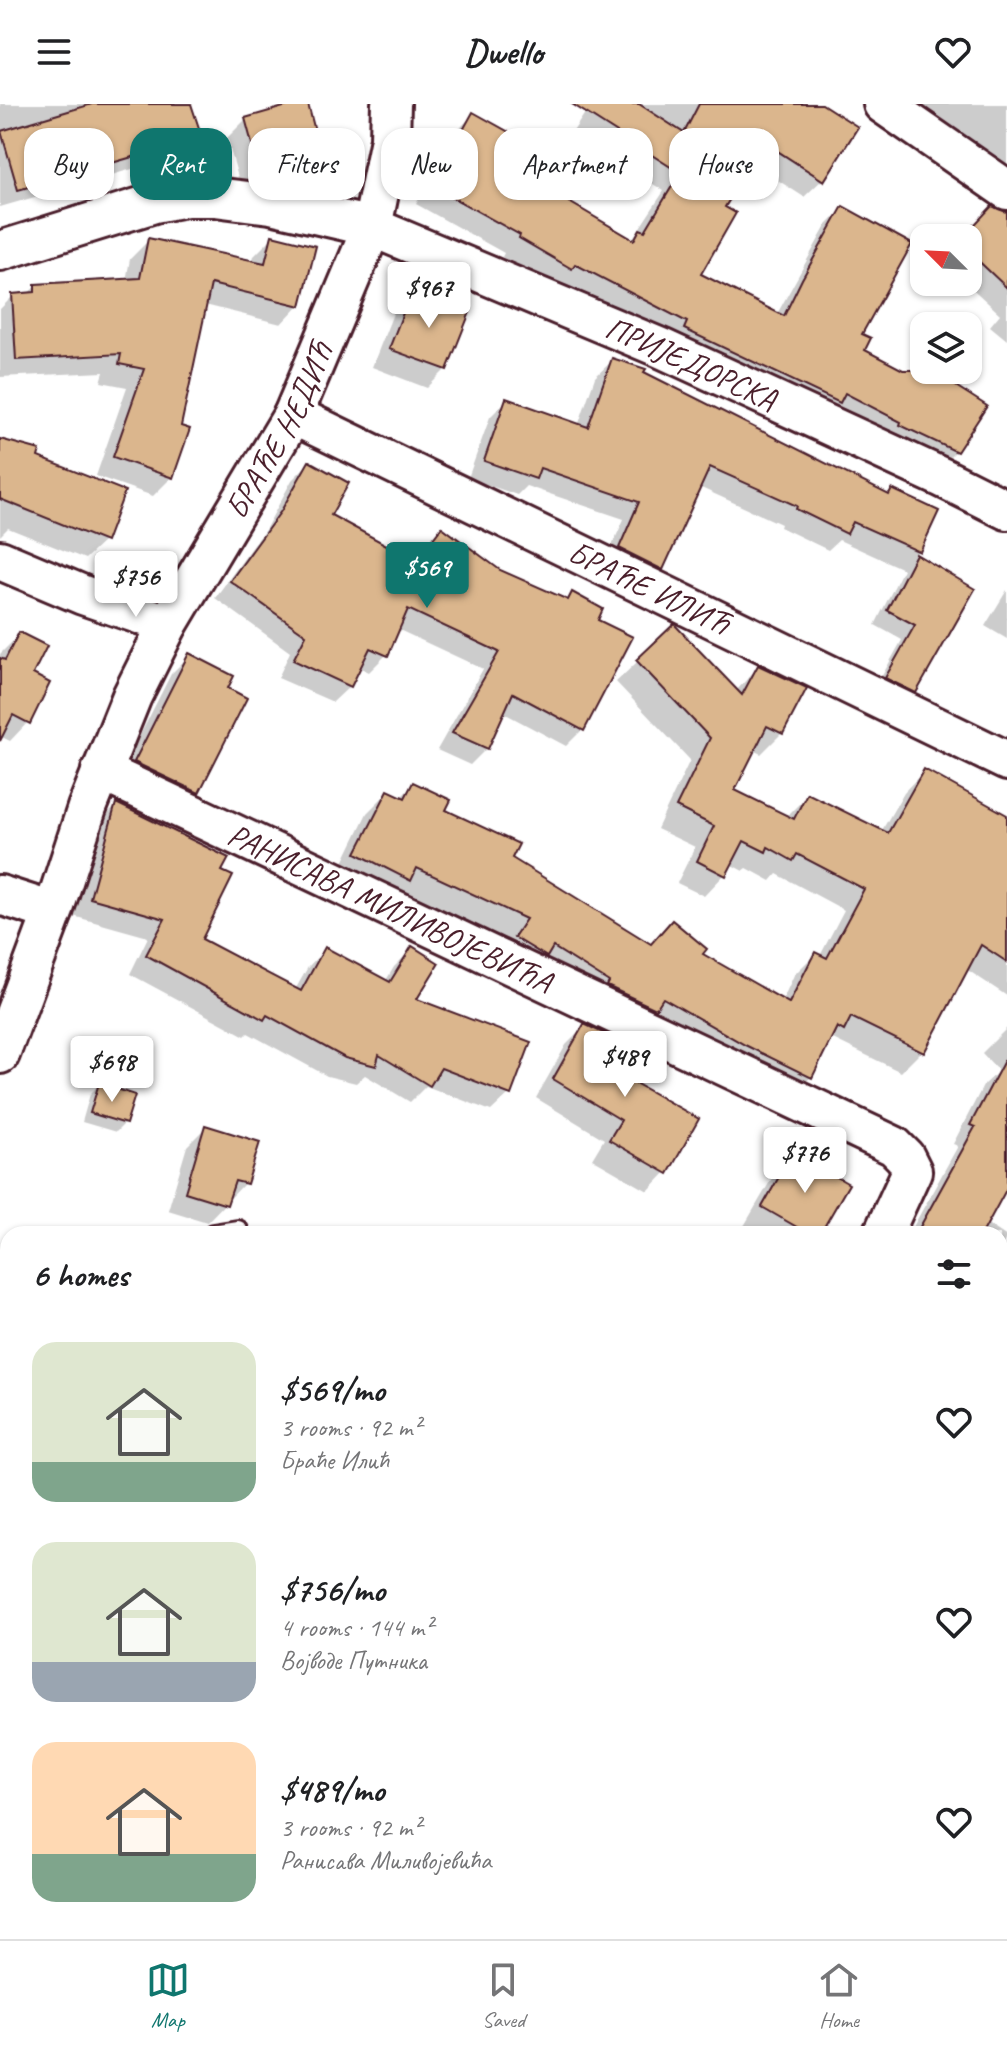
<!DOCTYPE html>
<html lang="en">
<head>
<meta charset="utf-8">
<style>
	:root { --surface:#fff; --page:#f6f6f6; --text:#202124; --muted:#757577; --line:#e0e0e0; --accent:#0f766e }
	body { margin:0; font-family:Caveat,sans-serif; background:var(--page); color:var(--text); height:100vh; display:flex; flex-direction:column; font-size:30px; white-space:nowrap }
	* { box-sizing:border-box; margin:0 }
	p { font-size:26px; color:var(--muted) }
	.icon { flex:none; width:44px; height:44px; fill:none; stroke:currentColor; stroke-width:2; stroke-linecap:round; stroke-linejoin:round }
	.map { position:relative; flex:1; overflow:hidden }
	.details { position:absolute; left:0px; top:1122px; width:1008px; height:714px; display:flex; flex-direction:column; background:var(--surface); border-radius:24px 24px 0 0; box-shadow:0 2px 6px #0004 }
	.details>* { flex:none }
	.top-card { position:absolute; left:24px; top:24px; width:960px; height:72px; display:flex; gap:16px }
	.needle { width:52px; rotate:294deg }
	.controls { position:absolute; left:910px; top:120px; display:grid; gap:16px }
	.controls a { display:grid; place-items:center; width:72px; height:72px; border-radius:16px; background:var(--surface); box-shadow:0 2px 6px #0004; font-size:40px }
	.price { position:absolute; translate:-50% -68px; padding:0 18px; border-radius:8px; background:#fff; color:#222; font-size:26px; line-height:52px; filter:drop-shadow(0 2px 4px #0008) }
	.price::after { content:''; position:absolute; left:50%; top:48px; width:24px; height:18px; margin-left:-12px; background:inherit; clip-path:polygon(0 0,100% 0,50% 100%) }
	.price.on { background:var(--accent); color:#fff }
	ul { padding:0; list-style:none }
	li { display:flex; align-items:center; gap:24px; height:200px; padding:0 32px }
	li span { display:grid; place-items:center; flex:none; width:224px; height:160px; border-radius:24px; color:#555 }
	li>.icon { margin-inline-start:auto }
	span .icon { width:96px; height:96px; fill:#fffc; stroke-width:1 }
	li b { font-size:34px }
	h2 { display:flex; justify-content:space-between; align-items:center; height:96px; padding:0 32px; font-size:34px }
	.tag { padding:0 28px; border-radius:24px; background:var(--surface); box-shadow:0 2px 6px #0004; font-size:28px; line-height:72px }
	.tag.on { background:var(--accent); color:#fff }
	header { display:flex; justify-content:space-between; align-items:center; height:104px; padding:0 32px; background:var(--surface); font-size:36px; font-weight:800 }
	.tab-bar { display:flex; justify-content:space-around; align-items:center; height:112px; border-top:2px solid var(--line); background:var(--surface); font-size:22px; color:var(--muted) }
	.tab-bar a { display:grid; justify-items:center; gap:4px }
	.tab-bar .on { color:var(--accent) }
	.map>svg:first-child { display:block }
</style>
</head>
<body>
<header><svg class="icon" aria-label="menu" viewBox="0 0 24 24"><path d="M4 6h16M4 12h16M4 18h16"/></svg>Dwello<svg class="icon" aria-label="heart" viewBox="0 0 24 24"><path d="M12 20l-8-8c-3-5 5-10 8-4 3-6 11-1 8 4z"/></svg></header>
<div class="map">
<svg width="1007" height="1835" viewBox="0 0 1007 1835">
	<rect width="100%" height="100%" fill="#fff"/>
	<filter id="ink" filterUnits="userSpaceOnUse"><feTurbulence type="fractalNoise" baseFrequency=".0125" numOctaves="2"/><feDisplacementMap in="SourceGraphic" scale="16" xChannelSelector="R" yChannelSelector="G"/><feConvolveMatrix kernelMatrix="1 2 1 2 8 2 1 2 1" color-interpolation-filters="sRGB"/></filter>
	<g filter="url(#ink)">
		<polygon fill="#cee297" stroke="#8c8061" stroke-width="2" points="8,1715 8,1828 492,1828 499,1835 0,1835 0,1722"/>
		<g fill="#0003">
			<polygon points="0,0 189,0 199,33 181,51 0,103"/>
			<polygon points="301,0 306,0 322,62 303,80 244,95 227,34 246,15"/>
			<polygon points="591,0 819,0 822,76 804,93 751,59 723,103 698,171 777,210 826,122 843,105 862,247 956,347 938,365 671,236 557,177 553,182 502,153 504,149 416,100 456,28 474,10 527,76 631,137 664,87 572,29"/>
			<polygon points="908,0 1007,0 1007,85"/>
			<polygon points="1007,109 1007,236 990,222 1000,210 965,178 968,178 968,134 963,134"/>
			<polygon points="272,134 299,201 281,220 205,201 179,323 172,373 153,392 96,372 127,283 101,278 104,268 0,273 0,205 13,192 26,191 36,182 126,177 130,155 148,137 252,158 254,152"/>
			<polygon points="412,188 446,265 427,284 372,263 394,207"/>
			<polygon points="613,256 887,392 892,387 918,447 914,451 973,486 915,587 900,601 873,588 902,536 875,521 903,465 839,436 828,446 780,423 781,420 699,383 661,465 644,482 603,462 624,415 526,382 517,391 468,374 490,313 507,296 578,322 595,273"/>
			<polygon points="0,337 36,354 104,437 85,455 8,424 0,432"/>
			<polygon points="309,359 328,412 414,458 442,425 499,467 566,498 572,491 595,517 583,625 566,642 502,608 487,644 470,661 437,646 483,565 397,525 386,551 369,568 359,563 350,582 333,598 278,574 290,548 215,494 265,426 292,376"/>
			<polygon points="1007,486 1007,535 985,522"/>
			<polygon points="674,523 736,587 758,563 782,629 761,650 753,646 733,687 787,712 808,691 881,728 904,688 924,667 1007,713 1007,892 966,865 922,947 901,968 833,935 825,943 811,973 790,993 500,846 507,836 399,786 389,796 337,771 367,709 388,688 400,694 414,680 443,707 510,755 649,842 672,818 700,850 782,897 794,871 815,850 820,852 844,806 777,770 771,777 747,764 743,767 730,760 724,771 704,792 677,779 695,743 657,725 690,656 616,578"/>
			<polygon points="19,531 31,571 28,618 10,637 0,632 0,550"/>
			<polygon points="189,552 197,688 179,706 117,677 171,570"/>
			<polygon points="117,701 199,836 295,886 308,863 325,845 385,878 394,863 412,845 414,896 509,990 491,1007 426,982 410,998 365,971 356,979 327,972 248,929 245,932 130,870 148,833 73,812 99,719"/>
			<polygon points="585,922 617,971 666,1068 648,1087 592,1055 604,1035 536,994 566,941"/>
			<polygon points="1007,924 1007,1080 986,1119 1007,1133 1000,1145 1000,1130 909,1130 958,1042 953,1040 983,982 999,967 982,949"/>
			<polygon points="99,981 125,1019 116,1028 82,1018 90,990"/>
			<polygon points="206,1023 245,1079 207,1118 168,1106 187,1042"/>
			<polygon points="793,1050 818,1130 759,1130 744,1122 775,1069"/>
			<polygon points="8,1229 8,1311 7,1312 0,1306 0,1237"/>
		</g>
		<g fill="none" stroke-linecap="round" stroke-linejoin="round">
			<g stroke="#8bccec" stroke-width="74">
				<polyline points="1000,1777 1007,1765"/>
				<polyline points="969,1835 972,1828"/>
			</g>
		</g>
		<g fill="#dbb68d" stroke="#4a1f2b" stroke-width="2">
			<polygon points="92,0 191,0 202,33 18,86 1,27"/>
			<polygon points="294,0 308,0 324,62 269,78 262,77 245,14"/>
			<polygon points="572,0 639,0 684,29 699,0 822,0 858,23 824,77 765,39 725,103 736,109 701,170 784,212 802,175 843,102 912,140 862,230 871,234 865,246 903,266 953,266 948,277 987,302 957,348 900,321 901,318 845,289 840,299 684,225 687,218 575,160 572,165 519,134 520,131 432,82 473,8 545,48 530,75 634,136 640,125 645,127 680,69"/>
			<polygon points="992,102 1007,108 1007,184 968,147 968,134 962,134"/>
			<polygon points="272,131 316,142 301,202 211,180 181,322 190,325 173,374 113,353 144,265 119,260 121,250 16,256 12,190 35,188 35,180 140,174 148,134 265,159"/>
			<polygon points="412,186 470,208 447,266 389,245"/>
			<polygon points="612,254 646,265 644,268 889,391 892,385 939,407 920,448 853,418 847,430 796,405 797,402 710,363 663,466 619,444 639,398 540,364 536,375 484,357 506,294 588,323"/>
			<polygon points="0,335 40,346 38,353 125,387 106,438 0,395"/>
			<polygon points="309,357 349,379 331,411 416,457 442,423 500,466 568,496 572,488 603,505 598,516 633,533 584,627 513,589 488,645 452,629 499,548 408,505 388,552 370,544 351,583 293,556 306,531 230,477 281,407"/>
			<polygon points="916,450 975,485 916,589 885,574 915,521 887,506"/>
			<polygon points="674,520 742,591 758,561 807,584 783,630 767,622 735,686 794,715 807,689 888,729 924,665 1007,711 1007,858 981,841 924,949 851,913 844,927 837,923 812,974 745,941 663,894 656,905 607,882 609,878 553,843 547,853 514,833 526,815 417,764 411,777 356,749 388,686 405,694 413,678 451,696 446,706 519,740 512,754 651,840 672,816 707,845 703,850 789,899 815,848 827,854 864,785 797,750 793,757 768,743 766,748 744,737 726,772 697,757 714,722 676,703 710,634 636,556"/>
			<polygon points="19,528 47,542 33,570 50,579 30,620 13,611 0,637 0,554 5,556"/>
			<polygon points="189,549 234,572 228,584 247,594 199,689 134,658"/>
			<polygon points="116,699 229,754 222,767 233,772 202,835 301,887 325,843 390,878 412,842 439,859 417,895 531,938 511,991 441,964 430,982 379,951 376,962 345,954 267,911 264,916 146,851 165,815 90,794"/>
			<polygon points="584,920 635,944 619,970 699,1015 668,1070 609,1036 621,1016 553,975"/>
			<polygon points="1007,951 1007,1084 982,1130 916,1130 975,1023 970,1021"/>
			<polygon points="99,979 135,991 126,1020 90,1009"/>
			<polygon points="205,1021 260,1038 247,1080 235,1077 227,1101 185,1088"/>
			<polygon points="793,1048 849,1080 820,1130 809,1130 762,1103"/>
		</g>
		<g fill="none" stroke-linecap="round" stroke-linejoin="round">
			<g stroke="#4a1f2b" stroke-width="24">
				<g id="service">
					<polyline points="213,1130 238,1126"/>
					<polyline points="0,1177 8,1175"/>
					<polyline points="1000,1785 1007,1791"/>
				</g>
			</g>
			<g stroke="#4a1f2b" stroke-width="44">
				<g id="minor">
					<polyline points="883,0 1007,86"/>
					<path id="s1" d="M0,147L154,99L186,93H215L271,100L372,123L661,244L943,374L1007,406"/>
					<path id="s2" d="M293,311L1007,657"/>
					<polyline points="0,456 83,491 168,520"/>
					<path id="s3" d="M101,667L894,1042L905,1053L912,1067L883,1130"/>
					<polyline points="0,791 53,808"/>
					<path id="s4" d="M0,950L53,808L87,704L132,592L168,520L293,311L372,123L390,35L391,0"/>
					<polyline points="1000,1199 1007,1188"/>
					<polyline points="0,1604 8,1606"/>
				</g>
			</g>
			<g stroke="#4a1f2b" stroke-width="50">
				<g id="primary">
					<polyline points="1000,1586 1007,1578"/>
					<polyline points="811,1835 816,1828"/>
				</g>
			</g>
			<use href="#service" stroke="#fff" stroke-width="18"/>
			<use href="#minor" stroke="#fff" stroke-width="38"/>
			<use href="#primary" stroke="#fff" stroke-width="44"/>
		</g>
	</g>
	<g text-anchor="middle" stroke-width="6" stroke-linejoin="round" paint-order="stroke">
		<g font-size="32" fill="#4a1f2b" stroke="#fff">
			<text dy="11" stroke="none"><textPath href="#s1" startOffset="730">ПРИЈЕДОРСКА</textPath></text>
			<text dy="11" stroke="none"><textPath href="#s4" startOffset="686">БРАЋЕ НЕДИЋ</textPath></text>
			<text dy="11" stroke="none"><textPath href="#s2" startOffset="396">БРАЋЕ ИЛИЋ</textPath></text>
			<text dy="11" stroke="none"><textPath href="#s3" startOffset="320">РАНИСАВА МИЛИВОЈЕВИЋА</textPath></text>
		</g>
	</g>
</svg>
<div class="controls">
<a><svg class="needle" viewBox="-14 -14 28 28"><path d="M0-13l5 13h-10z" fill="#e53935"/><path d="M0 13l5-13h-10z" fill="#757577"/></svg></a>
<a><svg class="icon" aria-label="layers" viewBox="0 0 24 24"><path d="M12 4l9 5-9 5-9-5zM3 14l9 5 9-5"/></svg></a>
</div>
<b class="price" style="left:429px;top:226px">$967</b>
<b class="price on" style="left:427px;top:506px">$569</b>
<b class="price" style="left:136px;top:515px">$756</b>
<b class="price" style="left:625px;top:995px">$489</b>
<b class="price" style="left:112px;top:1000px">$698</b>
<b class="price" style="left:805px;top:1091px">$776</b>
<div class="top-card">
<a class="tag">Buy</a>
<a class="tag on">Rent</a>
<a class="tag">Filters</a>
<a class="tag">New</a>
<a class="tag">Apartment</a>
<a class="tag">House</a>
</div>
<section class="details">
<h2>6 homes<svg class="icon" aria-label="filters" viewBox="0 0 24 24"><path d="M4 7h16M4 17h16"/><circle cx="9" cy="7" r="2"/><circle cx="15" cy="17" r="2"/></svg></h2>
<ul>
<li><span style="background:linear-gradient(#dfe7d0 75%,#7fa58c 0)"><svg class="icon" aria-label="home" viewBox="0 0 24 24"><path d="M3 11l9-7 9 7M6 9v11h12V9"/></svg></span><div><b>$569/mo</b><p>3 rooms · 92 m²</p><p>Браће Илић</p></div><svg class="icon" aria-label="heart" viewBox="0 0 24 24"><path d="M12 20l-8-8c-3-5 5-10 8-4 3-6 11-1 8 4z"/></svg></li>
<li><span style="background:linear-gradient(#dfe7d0 75%,#9aa5b1 0)"><svg class="icon" aria-label="home" viewBox="0 0 24 24"><path d="M3 11l9-7 9 7M6 9v11h12V9"/></svg></span><div><b>$756/mo</b><p>4 rooms · 144 m²</p><p>Војводе Путника</p></div><svg class="icon" aria-label="heart" viewBox="0 0 24 24"><path d="M12 20l-8-8c-3-5 5-10 8-4 3-6 11-1 8 4z"/></svg></li>
<li><span style="background:linear-gradient(#ffd9b3 70%,#7fa58c 0)"><svg class="icon" aria-label="home" viewBox="0 0 24 24"><path d="M3 11l9-7 9 7M6 9v11h12V9"/></svg></span><div><b>$489/mo</b><p>3 rooms · 92 m²</p><p>Ранисава Миливојевића</p></div><svg class="icon" aria-label="heart" viewBox="0 0 24 24"><path d="M12 20l-8-8c-3-5 5-10 8-4 3-6 11-1 8 4z"/></svg></li>
</ul>
</section>
</div>
<nav class="tab-bar">
<a class="on"><svg class="icon" aria-label="map" viewBox="0 0 24 24"><path d="M3 6l6-2 6 2 6-2v14l-6 2-6-2-6 2zM9 4v14M15 6v14"/></svg>Map</a>
<a><svg class="icon" aria-label="saved" viewBox="0 0 24 24"><path d="M7 4h10v16l-5-4-5 4z"/></svg>Saved</a>
<a><svg class="icon" aria-label="home" viewBox="0 0 24 24"><path d="M3 11l9-7 9 7M6 9v11h12V9"/></svg>Home</a>
</nav>
</body>
</html>
